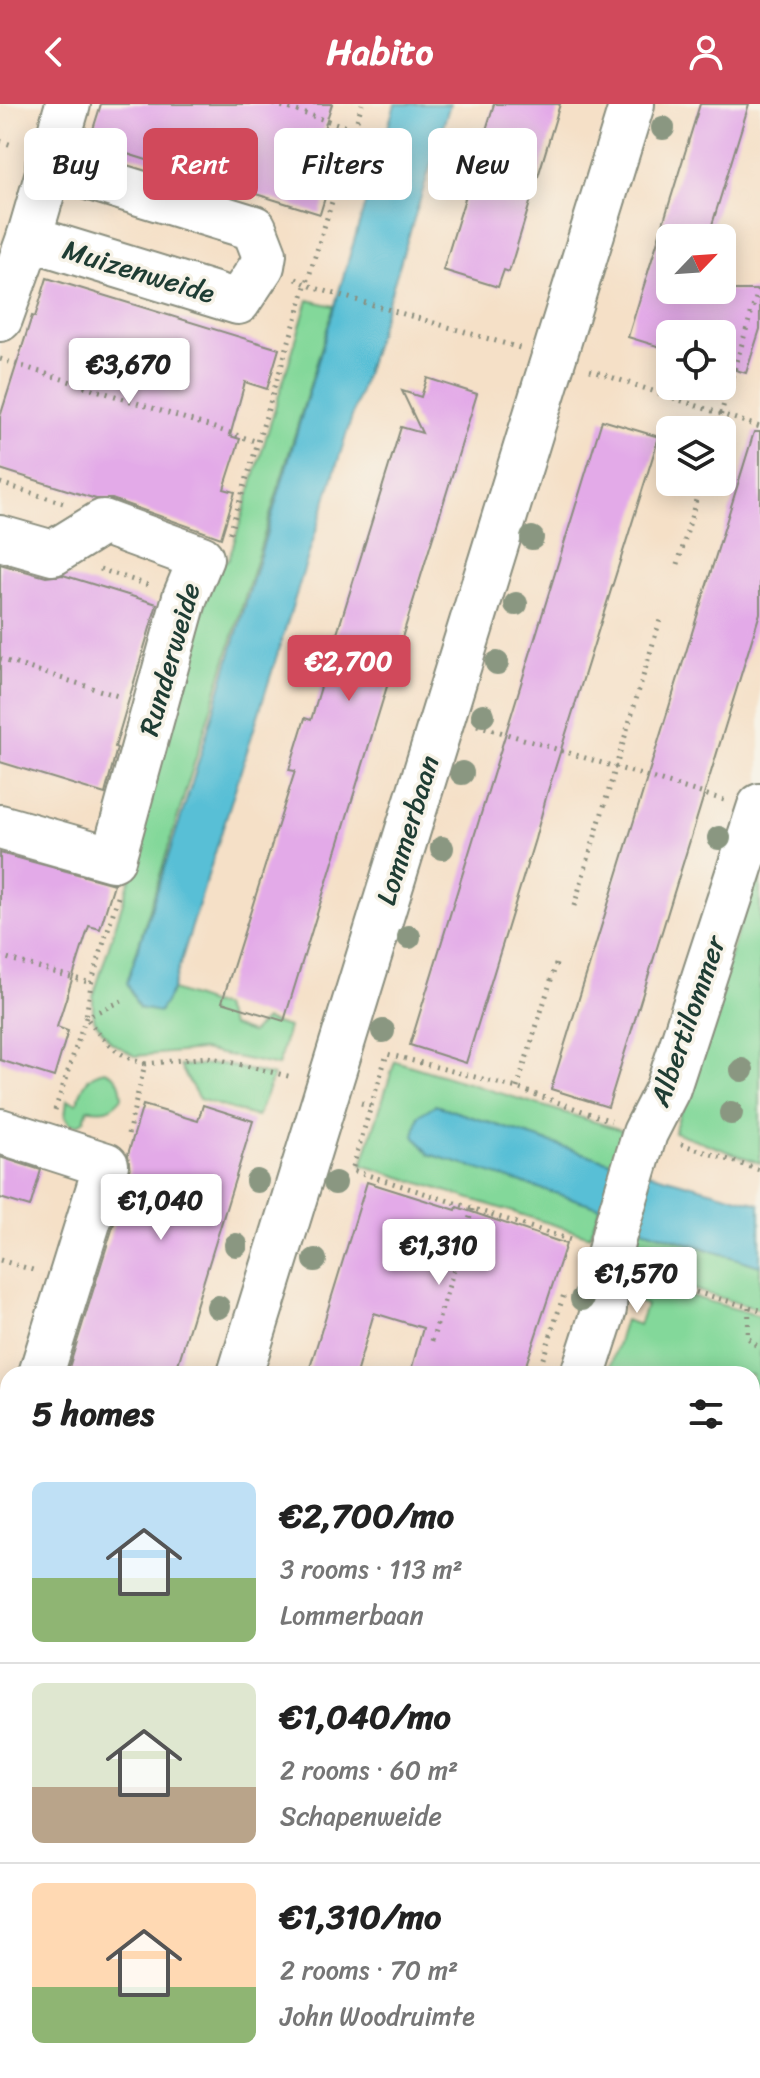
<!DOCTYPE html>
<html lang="en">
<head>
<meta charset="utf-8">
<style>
	:root { --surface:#fff; --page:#f2f2f2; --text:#222; --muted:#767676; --line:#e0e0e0; --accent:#d1495b }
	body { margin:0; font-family:Sriracha,sans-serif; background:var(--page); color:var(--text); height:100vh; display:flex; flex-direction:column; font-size:30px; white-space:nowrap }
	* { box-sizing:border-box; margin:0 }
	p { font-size:26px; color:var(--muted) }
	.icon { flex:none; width:44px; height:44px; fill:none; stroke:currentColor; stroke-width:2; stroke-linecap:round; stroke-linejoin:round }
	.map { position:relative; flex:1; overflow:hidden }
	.details { position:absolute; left:0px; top:1262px; width:760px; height:712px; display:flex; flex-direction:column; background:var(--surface); border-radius:24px 24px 0 0; box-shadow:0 4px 20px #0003 }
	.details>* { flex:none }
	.top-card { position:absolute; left:24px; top:24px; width:712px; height:72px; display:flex; gap:16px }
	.needle { width:52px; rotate:65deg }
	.tools { position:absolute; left:656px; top:120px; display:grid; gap:16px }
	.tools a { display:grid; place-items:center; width:80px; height:80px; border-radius:12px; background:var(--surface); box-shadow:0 4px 20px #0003; font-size:40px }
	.price { position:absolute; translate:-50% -68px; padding:0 18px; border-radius:8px; background:#fff; color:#222; font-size:26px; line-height:52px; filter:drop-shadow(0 2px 4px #0008) }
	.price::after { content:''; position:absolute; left:50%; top:48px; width:24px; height:18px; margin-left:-12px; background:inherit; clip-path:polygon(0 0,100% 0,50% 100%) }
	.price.active { background:var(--accent); color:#fff }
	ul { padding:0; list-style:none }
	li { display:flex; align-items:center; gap:24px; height:200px; padding:0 32px }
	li+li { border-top:2px solid var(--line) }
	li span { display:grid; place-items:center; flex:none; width:224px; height:160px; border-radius:12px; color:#555 }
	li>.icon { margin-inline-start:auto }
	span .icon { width:96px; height:96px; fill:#fffc; stroke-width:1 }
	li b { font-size:34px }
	h2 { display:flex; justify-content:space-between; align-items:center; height:96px; padding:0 32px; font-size:34px }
	.chip { padding:0 28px; border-radius:12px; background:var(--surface); box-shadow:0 4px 20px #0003; font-size:28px; line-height:72px }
	.chip.active { background:var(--accent); color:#fff }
	header { display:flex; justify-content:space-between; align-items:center; height:104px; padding:0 32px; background:var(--accent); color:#fff; font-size:36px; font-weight:700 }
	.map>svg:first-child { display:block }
</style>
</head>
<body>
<header><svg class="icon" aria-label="back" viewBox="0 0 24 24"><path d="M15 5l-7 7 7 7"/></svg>Habito<svg class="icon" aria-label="person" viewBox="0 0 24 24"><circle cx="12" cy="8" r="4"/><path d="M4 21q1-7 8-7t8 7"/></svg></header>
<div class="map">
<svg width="760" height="1974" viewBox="0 0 760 1974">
	<rect width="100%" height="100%" fill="#f7f3e8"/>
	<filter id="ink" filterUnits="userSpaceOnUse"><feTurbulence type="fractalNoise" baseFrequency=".0125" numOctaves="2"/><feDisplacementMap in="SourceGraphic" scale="16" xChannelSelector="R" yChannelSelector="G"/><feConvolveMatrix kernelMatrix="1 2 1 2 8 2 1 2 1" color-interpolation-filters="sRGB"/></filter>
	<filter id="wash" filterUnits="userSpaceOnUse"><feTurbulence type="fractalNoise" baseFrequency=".006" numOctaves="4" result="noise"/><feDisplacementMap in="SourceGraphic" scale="32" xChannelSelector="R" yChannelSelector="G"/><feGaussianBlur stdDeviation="1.8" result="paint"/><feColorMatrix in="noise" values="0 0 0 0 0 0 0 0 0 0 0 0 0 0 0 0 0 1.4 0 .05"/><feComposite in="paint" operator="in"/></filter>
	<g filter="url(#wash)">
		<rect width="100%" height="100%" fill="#f5e0c7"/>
		<g fill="#83d89a" stroke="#518a67" stroke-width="2">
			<polygon points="308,196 334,202 127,879 139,904 159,907 172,886 222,903 231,922 251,929 265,916 288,923 278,962 202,946 135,952 111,938 93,914 93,893 131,772 126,753 217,461 229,455"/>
			<polygon points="760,757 760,1059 674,1028"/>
			<polygon points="395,957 625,1027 613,1059 435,1001 429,1050 600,1103 590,1132 362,1061"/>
			<polygon points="222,960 273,972 257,1013 199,995 180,962"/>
			<path d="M105,967C118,972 121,979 122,993C111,1007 104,1006 88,1005L84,1016L78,1021L70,1020L65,1012L67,996L77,999C83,982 85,971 105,967Z"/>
			<polygon points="633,1122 760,1162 760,1206 623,1164"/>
			<polygon points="638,1177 760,1212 760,1383 752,1381 752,1270 608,1270 625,1216 639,1221 646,1201 632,1196"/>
			<polygon points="0,1726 8,1728 8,1782 0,1780"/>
			<polygon points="752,1945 760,1947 760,1974 736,1974 700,1966 752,1966"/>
		</g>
		<g fill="#59bfd6" stroke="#3c7e85" stroke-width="2">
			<polygon points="395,0 450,0 172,886 159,908 139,904 127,879 192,679"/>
			<polygon points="435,1001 613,1059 760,1100 760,1162 633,1122 600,1103 429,1050 414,1032 419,1011"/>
			<polygon points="0,1780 8,1782 8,1834 0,1831"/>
			<polygon points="443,1966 700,1966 736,1974 470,1974"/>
		</g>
		<g id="blocks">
			<g fill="#e3aae8">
				<polygon points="101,0 332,0 314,55 335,61 320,110 89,38"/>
				<polygon points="494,0 560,0 509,168 504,166 498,183 443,166"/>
				<polygon points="700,0 749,0 708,134 670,134 670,186 760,186 760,225 746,269 722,262 722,230 670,230 670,246 628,233"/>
				<polygon points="47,174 279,245 267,285 245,278 230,332 240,335 224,385 235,388 221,434 112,395 96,395 0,365 0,313 32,212 35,213"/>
				<polygon points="427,274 477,290 284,917 222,898 295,667 289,666 305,614 311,616 330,553 348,559 336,533 401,323 422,329 402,287 421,293"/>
				<polygon points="602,316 659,333 547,690 535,735 466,959 410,941"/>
				<polygon points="754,328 760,328 760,509 608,1003 551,985"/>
				<polygon points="0,460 46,473 63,471 157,500 115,643 117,644 105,690 0,658"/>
				<polygon points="0,749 114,780 100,825 89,822 57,923 68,927 54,973 0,956"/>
				<polygon points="143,1001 198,1017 203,1001 253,1017 175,1270 67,1270 130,1068 128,1050"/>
				<polygon points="0,1053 41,1066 30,1103 0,1094"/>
				<polygon points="367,1078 456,1106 457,1103 566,1140 523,1270 410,1270 423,1224 374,1209 356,1270 308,1270"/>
			</g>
		</g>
	</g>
	<g filter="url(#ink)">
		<use href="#blocks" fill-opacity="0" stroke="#8a8e7e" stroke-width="2"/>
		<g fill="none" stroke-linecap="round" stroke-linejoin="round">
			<g stroke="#8a8e7e" stroke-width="48">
				<g id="minor">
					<polyline points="29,134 238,198 262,162 264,150 254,124 48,61"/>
					<polyline points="0,215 29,134 68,0"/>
					<polyline points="0,434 53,449 103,418 201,454 185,493 113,755 0,723"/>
					<polyline points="0,1027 106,1061 41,1270"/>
					<polyline points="240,1270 632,0"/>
					<polyline points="583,1270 604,1205 606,1163 614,1131 645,1029 668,984 760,702"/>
					<polyline points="0,1340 8,1327"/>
					<polyline points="752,1597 760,1598"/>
					<polyline points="0,1705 8,1707"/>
					<polyline points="752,1920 760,1921"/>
				</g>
			</g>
			<g stroke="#8a8e7e" stroke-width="5" stroke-dasharray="2 6" stroke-linecap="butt">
				<polyline points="274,0 354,25"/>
				<polyline points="0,37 15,42"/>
				<polyline points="296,175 315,184 520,244"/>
				<polyline points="0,255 258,338"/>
				<polyline points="590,266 760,323"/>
				<polyline points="716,326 760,180"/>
				<polyline points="0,379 63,399"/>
				<polyline points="230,429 362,0"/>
				<polyline points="678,460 701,378"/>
				<polyline points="100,465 151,482"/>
				<polyline points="0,555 121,593"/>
				<polyline points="477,621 724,696"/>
				<path d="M118,793L91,880L86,913C104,938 115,951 145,960"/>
				<polyline points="574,802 660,516"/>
				<polyline points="0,852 91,879"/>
				<polyline points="517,984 557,857"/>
				<polyline points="361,999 371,1002 352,1066 574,1137"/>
				<polyline points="371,1002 387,950 517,984 611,1017"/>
				<polyline points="55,1006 86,913 122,897"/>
				<polyline points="128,1030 145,960 208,953 292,973"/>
				<polyline points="681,1040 760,1066"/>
				<polyline points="0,1156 33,1166"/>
				<polyline points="642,1173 760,1206"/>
				<polyline points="749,1203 748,1234 760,1245"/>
				<polyline points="432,1237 473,1103"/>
				<polyline points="538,1270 564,1190"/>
				<polyline points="0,1653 8,1655"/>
				<polyline points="752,1749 760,1750"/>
				<polyline points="752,1873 760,1874"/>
				<polyline points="67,1966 72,1968"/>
				<polyline points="369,1966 370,1974"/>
				<polyline points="4,1974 8,1961"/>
				<polyline points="169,1974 171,1966"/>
				<polyline points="203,1974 206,1966"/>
				<polyline points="328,1974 331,1966"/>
				<polyline points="664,1974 666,1966"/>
			</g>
			<use href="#minor" stroke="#fff" stroke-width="44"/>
		</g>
		<g fill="#8a9781">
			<circle cx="663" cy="24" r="12"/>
			<circle cx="532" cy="434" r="12"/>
			<circle cx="516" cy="500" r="12"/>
			<circle cx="497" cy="559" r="12"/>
			<circle cx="483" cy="611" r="12"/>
			<circle cx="462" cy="669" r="12"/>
			<circle cx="719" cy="734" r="12"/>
			<circle cx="442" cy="744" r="12"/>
			<circle cx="409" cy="833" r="12"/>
			<circle cx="383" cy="927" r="12"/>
			<circle cx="742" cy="966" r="12"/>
			<circle cx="731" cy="1009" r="12"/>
			<circle cx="257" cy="1077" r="12"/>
			<circle cx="335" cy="1079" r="12"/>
			<circle cx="236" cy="1141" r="12"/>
			<circle cx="315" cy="1156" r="12"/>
			<circle cx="582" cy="1195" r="12"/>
			<circle cx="218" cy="1203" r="12"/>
		</g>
	</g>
	<g text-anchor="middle" stroke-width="7" stroke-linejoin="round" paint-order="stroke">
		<g font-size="28" fill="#1f3d34" stroke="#f7f3e8">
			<text transform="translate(139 167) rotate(17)" y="10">Muizenweide</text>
			<text transform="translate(169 555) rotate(-74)" y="10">Runderweide</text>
			<text transform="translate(407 726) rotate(-73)" y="10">Lommerbaan</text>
			<text transform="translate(687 917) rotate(-71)" y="10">Albertilommer</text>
		</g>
	</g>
</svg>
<div class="tools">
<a><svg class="needle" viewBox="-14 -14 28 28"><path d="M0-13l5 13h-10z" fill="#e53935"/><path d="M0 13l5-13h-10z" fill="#767676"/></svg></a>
<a><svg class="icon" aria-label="locate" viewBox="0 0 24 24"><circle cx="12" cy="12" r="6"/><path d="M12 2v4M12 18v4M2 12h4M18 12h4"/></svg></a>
<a><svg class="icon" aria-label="layers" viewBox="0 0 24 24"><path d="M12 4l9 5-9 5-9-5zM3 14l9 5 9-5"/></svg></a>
</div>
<b class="price" style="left:129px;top:302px">€3,670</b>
<b class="price active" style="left:349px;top:599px">€2,700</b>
<b class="price" style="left:161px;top:1138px">€1,040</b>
<b class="price" style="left:439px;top:1183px">€1,310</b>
<b class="price" style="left:637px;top:1211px">€1,570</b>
<div class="top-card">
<a class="chip">Buy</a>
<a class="chip active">Rent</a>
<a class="chip">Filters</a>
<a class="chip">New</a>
</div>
<section class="details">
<h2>5 homes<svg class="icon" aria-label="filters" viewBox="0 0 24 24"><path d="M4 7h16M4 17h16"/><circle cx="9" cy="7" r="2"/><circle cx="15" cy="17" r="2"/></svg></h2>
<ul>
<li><span style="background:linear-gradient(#bfe0f5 60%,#8fb573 0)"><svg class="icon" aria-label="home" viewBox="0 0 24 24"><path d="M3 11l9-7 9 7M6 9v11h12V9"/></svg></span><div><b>€2,700/mo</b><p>3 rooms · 113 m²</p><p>Lommerbaan</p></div></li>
<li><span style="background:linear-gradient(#dfe7d0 65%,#b9a48a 0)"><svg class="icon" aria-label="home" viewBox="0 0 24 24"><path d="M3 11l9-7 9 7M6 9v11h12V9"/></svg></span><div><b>€1,040/mo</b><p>2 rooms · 60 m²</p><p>Schapenweide</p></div></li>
<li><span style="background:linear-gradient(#ffd9b3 65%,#8fb573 0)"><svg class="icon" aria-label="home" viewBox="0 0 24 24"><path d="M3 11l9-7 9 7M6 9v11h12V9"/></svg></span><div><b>€1,310/mo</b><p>2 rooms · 70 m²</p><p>John Woodruimte</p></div></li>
</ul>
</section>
</div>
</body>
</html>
